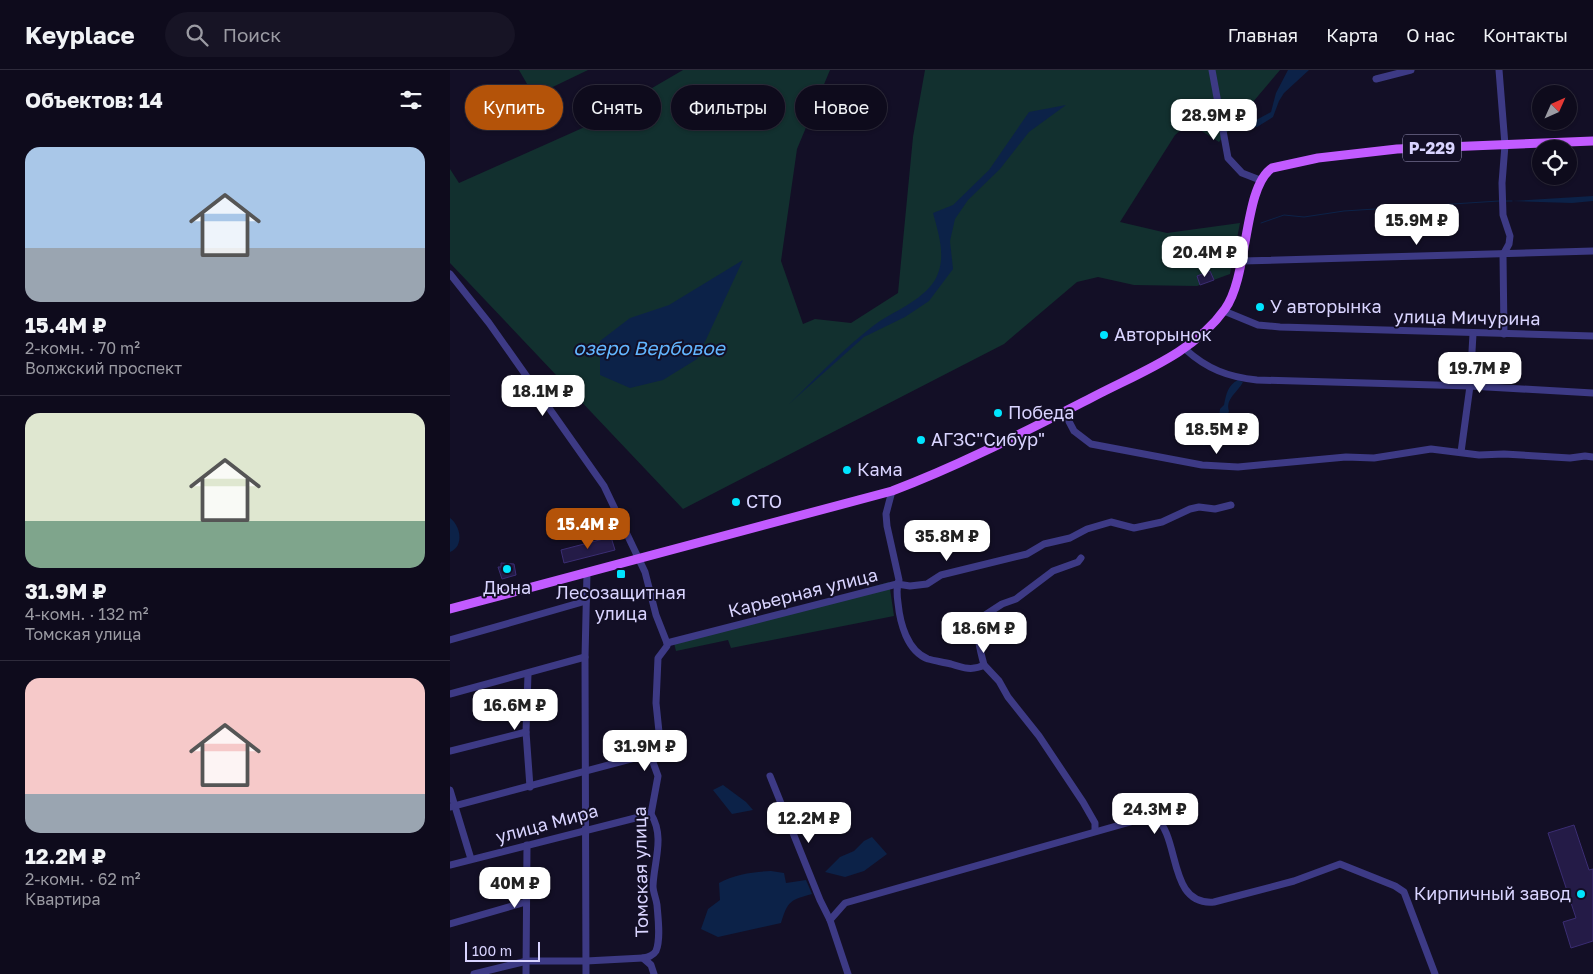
<!DOCTYPE html>
<html lang="ru">
<head>
<meta charset="utf-8">
<style>
	:root { --surface:#0e0b1c; --page:#171425; --text:#f1f3f6; --muted:#9b9ba3; --line:#2e2b3b; --accent:#b45309 }
	body { margin:0; font-family:"Golos Text",sans-serif; background:var(--page); color:var(--text); height:100vh; display:flex; flex-direction:column; font-size:19px; white-space:nowrap }
	* { box-sizing:border-box; margin:0 }
	p { font-size:16px; color:var(--muted) }
	.icon { flex:none; width:28px; height:28px; fill:none; stroke:currentColor; stroke-width:2; stroke-linecap:round; stroke-linejoin:round }
	.map { position:relative; flex:1; overflow:hidden }
	.drawer { display:flex; flex-direction:column; background:var(--surface); width:450px }
	.drawer>* { flex:none }
	.banner { position:absolute; left:15px; top:15px; width:475px; height:45px; display:flex; gap:10px }
	.needle { width:32px; rotate:45deg }
	.tools { position:absolute; left:1082px; top:15px; display:grid; gap:10px }
	.tools a { display:grid; place-items:center; width:45px; height:45px; border-radius:50%; background:var(--surface); box-shadow:0 1px 4px #0004,0 0 0 1px var(--line); font-size:25px }
	.scale { position:absolute; left:15px; bottom:12px; width:75px; box-sizing:border-box; padding-left:5px; border:2px solid #d9d4ff; border-top:0; font-size:14px; line-height:18px; white-space:nowrap; color:#d9d4ff; -webkit-text-stroke:4px #130f26; paint-order:stroke }
	.price { position:absolute; translate:-50% -42px; padding:0 11px; border-radius:10px; background:#fff; color:#222; font-size:16px; line-height:32px; filter:drop-shadow(0 1px 2px #0008) }
	.price::after { content:''; position:absolute; left:50%; top:30px; width:15px; height:11px; margin-left:-8px; background:inherit; clip-path:polygon(0 0,100% 0,50% 100%) }
	.price.on { background:var(--accent); color:#fff }
	ul { padding:0; list-style:none }
	li { display:grid; align-content:center; gap:10px; height:265px; padding:0 25px }
	li+li { border-top:1px solid var(--line) }
	li span { display:grid; place-items:center; height:155px; border-radius:15px; color:#555 }
	li>.icon { margin-inline-start:auto }
	span .icon { width:90px; height:90px; fill:#fffc; stroke-width:1 }
	li b { font-size:21px }
	h2 { display:flex; justify-content:space-between; align-items:center; height:60px; padding:0 25px; font-size:21px }
	.chip { padding:0 18px; border-radius:22px; background:var(--surface); box-shadow:0 1px 4px #0004,0 0 0 1px var(--line); font-size:18px; line-height:45px }
	.chip.on { background:var(--accent); color:#fff }
	header { display:flex; align-items:center; gap:30px; box-sizing:border-box; height:70px; padding:0 25px; background:var(--surface); border-bottom:1px solid var(--line) }
	header strong { font-size:24px }
	nav { display:flex; gap:28px; margin-inline-start:auto; font-size:18px }
	.search { width:350px; height:45px; background:var(--page); display:flex; align-items:center; gap:12px; box-sizing:border-box; padding:0 18px; border-radius:28px; color:var(--muted); font-size:19px }
	main { display:flex; flex:1; min-height:0 }
	.map>svg:first-child { display:block }
</style>
</head>
<body>
<header>
<strong>Keyplace</strong>
<div class="search"><svg class="icon" aria-label="search" viewBox="0 0 24 24"><circle cx="10" cy="10" r="6"/><path d="M15 15l6 6"/></svg>Поиск</div>
<nav><a>Главная</a><a>Карта</a><a>О нас</a><a>Контакты</a></nav>
</header>
<main>
<section class="drawer">
<h2>Объектов: 14<svg class="icon" aria-label="filters" viewBox="0 0 24 24"><path d="M4 7h16M4 17h16"/><circle cx="9" cy="7" r="2"/><circle cx="15" cy="17" r="2"/></svg></h2>
<ul>
<li><span style="background:linear-gradient(#a9c7e8 65%,#9aa5b1 0)"><svg class="icon" aria-label="home" viewBox="0 0 24 24"><path d="M3 11l9-7 9 7M6 9v11h12V9"/></svg></span><div><b>15.4M ₽</b><p>2-комн. · 70 m²</p><p>Волжский проспект</p></div></li>
<li><span style="background:linear-gradient(#dfe7d0 70%,#7fa58c 0)"><svg class="icon" aria-label="home" viewBox="0 0 24 24"><path d="M3 11l9-7 9 7M6 9v11h12V9"/></svg></span><div><b>31.9M ₽</b><p>4-комн. · 132 m²</p><p>Томская улица</p></div></li>
<li><span style="background:linear-gradient(#f6c9c9 75%,#9aa5b1 0)"><svg class="icon" aria-label="home" viewBox="0 0 24 24"><path d="M3 11l9-7 9 7M6 9v11h12V9"/></svg></span><div><b>12.2M ₽</b><p>2-комн. · 62 m²</p><p>Квартира</p></div></li>
</ul>
</section>
<div class="map">
<svg width="1143" height="904" viewBox="0 0 1143 904">
	<rect width="100%" height="100%" fill="#130f26"/>
	<g fill="#12302f">
		<polygon points="69,0 138,0 84,26"/>
		<polygon points="233,0 380,0 347,79 331,191 353,254 365,249 401,253 448,223 463,67 475,0 830,0 769,72 739,53 725,65 670,152 717,163 790,153 780,204 747,216 684,215 648,207 627,212 554,274 233,439 0,193 0,99 9,113 137,56"/>
		<polygon points="439,512 444,546 281,578 278,570 226,581 224,573"/>
	</g>
	<g fill="#0c2248">
		<polygon points="838,0 859,0 834,23 829,31 823,47 807,57 797,58 795,56 821,42 826,23"/>
		<path d="M616,35L579,62L550,99L518,130L505,149L500,171L503,199L479,231L455,247L414,267L339,334C366,308 393,279 423,256C443,241 471,232 485,210C497,189 489,165 483,143L503,135L539,100L579,42Z"/>
		<polygon points="1143,126 1143,131 1122,133 1062,131"/>
		<polygon points="293,190 247,289 213,310 180,318 150,305 150,271 180,248 219,235"/>
		<path d="M788,310L793,312C788,322 775,329 779,341L771,367L753,376L768,358L770,339L774,335C776,324 778,315 788,310Z"/>
		<path d="M0,448C10,455 15,476 0,482Z"/>
		<polygon points="273,715 296,732 303,740 282,744 263,720"/>
		<polygon points="422,767 437,784 414,801 395,807 375,802 390,787 404,781 414,771"/>
		<path d="M321,801L334,803L336,813L356,810L362,824C341,830 338,830 331,853L268,867L251,859L258,839L270,830L269,813C286,804 303,802 321,801Z"/>
	</g>
	<g fill="none" stroke-linecap="round" stroke-linejoin="round">
		<g stroke="#0c2248" stroke-width="1">
			<polyline points="1056,131 1062,131"/>
			<polyline points="811,153 834,145 854,147 894,141 1049,131"/>
		</g>
	</g>
	<g fill="#241b47" stroke="#3b2d73">
		<polygon points="760,201 764,210 750,215 747,206"/>
		<polygon points="161,467 165,480 114,493 111,480"/>
		<polygon points="51,493 64,494 66,505 52,509 48,497 51,497"/>
		<polygon points="1124,755 1139,800 1143,799 1143,871 1121,878 1113,852 1126,848 1098,763"/>
	</g>
	<g fill="none" stroke-linecap="round" stroke-linejoin="round">
		<g stroke="#3d3a85" stroke-width="7">
			<polyline points="762,0 778,88 792,103 810,110"/>
			<polyline points="1049,0 1055,75 1052,113 1053,145 1060,166 1059,174 1053,185 1054,264"/>
			<polyline points="926,9 961,0"/>
			<polyline points="792,191 1143,181"/>
			<path d="M0,204L39,253L154,416L195,502L206,545L217,573V576L208,588L206,633L209,662V668L200,684L208,706L201,744C215,767 204,791 203,816C203,822 206,828 207,835C208,848 211,869 206,881C203,886 198,887 193,888L201,895L204,904"/>
			<polyline points="774,241 808,255 830,257 1143,266"/>
			<path d="M735,279C757,299 778,307 807,310L1020,316L1143,323"/>
			<polyline points="614,342 624,361 641,374 752,395 788,397 896,387 924,388 981,379 1029,385 1054,384 1120,388 1135,386 1143,387"/>
			<polyline points="1011,382 1020,316 1023,264"/>
			<path d="M442,421L436,444L437,456L449,510C446,517 447,526 448,533C450,553 457,581 478,589C485,591 493,592 501,594C513,598 523,601 534,595L549,611L558,627L589,666L633,732L645,753V761"/>
			<polyline points="0,570 136,531"/>
			<polyline points="217,573 447,514 460,516 477,514 491,505 577,484 594,474 620,468 637,459 661,452 684,458 712,452 740,439 749,437 765,439 781,435"/>
			<path d="M534,595C530,580 526,564 529,549L552,534L566,529L603,501L628,492L631,488"/>
			<polyline points="78,604 76,662 80,717"/>
			<polyline points="0,624 135,587"/>
			<polyline points="0,681 76,662"/>
			<polyline points="320,706 370,830 380,850"/>
			<polyline points="0,720 21,789"/>
			<polyline points="0,737 200,684"/>
			<polyline points="0,795 201,744"/>
			<polyline points="0,854 76,832"/>
			<polyline points="24,904 77,891 136,891 193,888"/>
			<polyline points="76,904 77,775"/>
			<polyline points="136,904 135,587 137,502"/>
			<path d="M398,904L380,850L395,833L698,747H705C731,767 717,836 764,832L844,811L890,794L945,816L954,822L985,904"/>
		</g>
		<path stroke="#c25bff" stroke-width="9" d="M0,539L442,421C511,395 576,361 641,328C688,303 743,284 775,239C799,206 793,117 822,98L868,88L947,79L1143,71"/>
	</g>
	<g fill="#00e5ff" stroke="#130f26" stroke-width="2">
		<circle cx="810" cy="237" r="5"/>
		<circle cx="654" cy="265" r="5"/>
		<circle cx="548" cy="343" r="5"/>
		<circle cx="471" cy="370" r="5"/>
		<circle cx="397" cy="400" r="5"/>
		<circle cx="286" cy="432" r="5"/>
		<circle cx="57" cy="499" r="5"/>
		<rect x="166" y="499" width="10" height="10" rx="2.5"/>
		<circle cx="1131" cy="824" r="5"/>
	</g>
	<g text-anchor="middle" stroke-width="4" stroke-linejoin="round" paint-order="stroke">
		<rect fill="#130f26" stroke="#9e99be" stroke-width="1" x="953" y="64.5" width="58" height="27" rx="4"/>
		<g font-size="16" font-weight="bold" fill="#d9d4ff">
			<text x="982" y="84">Р-229</text>
		</g>
		<g font-size="18" fill="#d9d4ff" stroke="#130f26" text-anchor="start">
			<text x="820" y="243">У авторынка</text>
			<text x="664" y="271">Авторынок</text>
			<text x="558" y="349">Победа</text>
			<text x="481" y="376">АГЗС"Сибур"</text>
			<text x="407" y="406">Кама</text>
			<text x="296" y="438">СТО</text>
			<text x="57" y="524" text-anchor="middle">Дюна</text>
			<text x="171" y="529" text-anchor="middle">Лесозащитная<tspan x="171" dy="21">улица</tspan></text>
			<text x="1121" y="830" text-anchor="end">Кирпичный завод</text>
		</g>
		<g font-size="18" fill="#d9d4ff" stroke="#130f26">
			<text transform="translate(1017 248) rotate(1)" y="6">улица Мичурина</text>
			<text transform="translate(353 523) rotate(-14)" y="6">Карьерная улица</text>
			<text transform="translate(97 754) rotate(-15)" y="6">улица Мира</text>
			<text transform="translate(191 802) rotate(-91)" y="6">Томская улица</text>
		</g>
		<g font-size="19" font-style="italic" fill="#62b6ff" stroke="#130f26">
			<text x="199" y="285">озеро Вербовое</text>
		</g>
	</g>
</svg>
<div class="tools">
<a><svg class="needle" viewBox="-14 -14 28 28"><path d="M0-13l5 13h-10z" fill="#e53935"/><path d="M0 13l5-13h-10z" fill="#9b9ba3"/></svg></a>
<a><svg class="icon" aria-label="locate" viewBox="0 0 24 24"><circle cx="12" cy="12" r="6"/><path d="M12 2v4M12 18v4M2 12h4M18 12h4"/></svg></a>
</div>
<div class="scale">100 m</div>
<b class="price" style="left:764px;top:71px">28.9M ₽</b>
<b class="price" style="left:967px;top:176px">15.9M ₽</b>
<b class="price" style="left:755px;top:208px">20.4M ₽</b>
<b class="price" style="left:1030px;top:324px">19.7M ₽</b>
<b class="price" style="left:93px;top:347px">18.1M ₽</b>
<b class="price" style="left:767px;top:385px">18.5M ₽</b>
<b class="price on" style="left:138px;top:480px">15.4M ₽</b>
<b class="price" style="left:497px;top:492px">35.8M ₽</b>
<b class="price" style="left:534px;top:584px">18.6M ₽</b>
<b class="price" style="left:65px;top:661px">16.6M ₽</b>
<b class="price" style="left:195px;top:702px">31.9M ₽</b>
<b class="price" style="left:705px;top:765px">24.3M ₽</b>
<b class="price" style="left:359px;top:774px">12.2M ₽</b>
<b class="price" style="left:65px;top:839px">40M ₽</b>
<div class="banner">
<a class="chip on">Купить</a>
<a class="chip">Снять</a>
<a class="chip">Фильтры</a>
<a class="chip">Новое</a>
</div>
</div>
</main>
</body>
</html>
